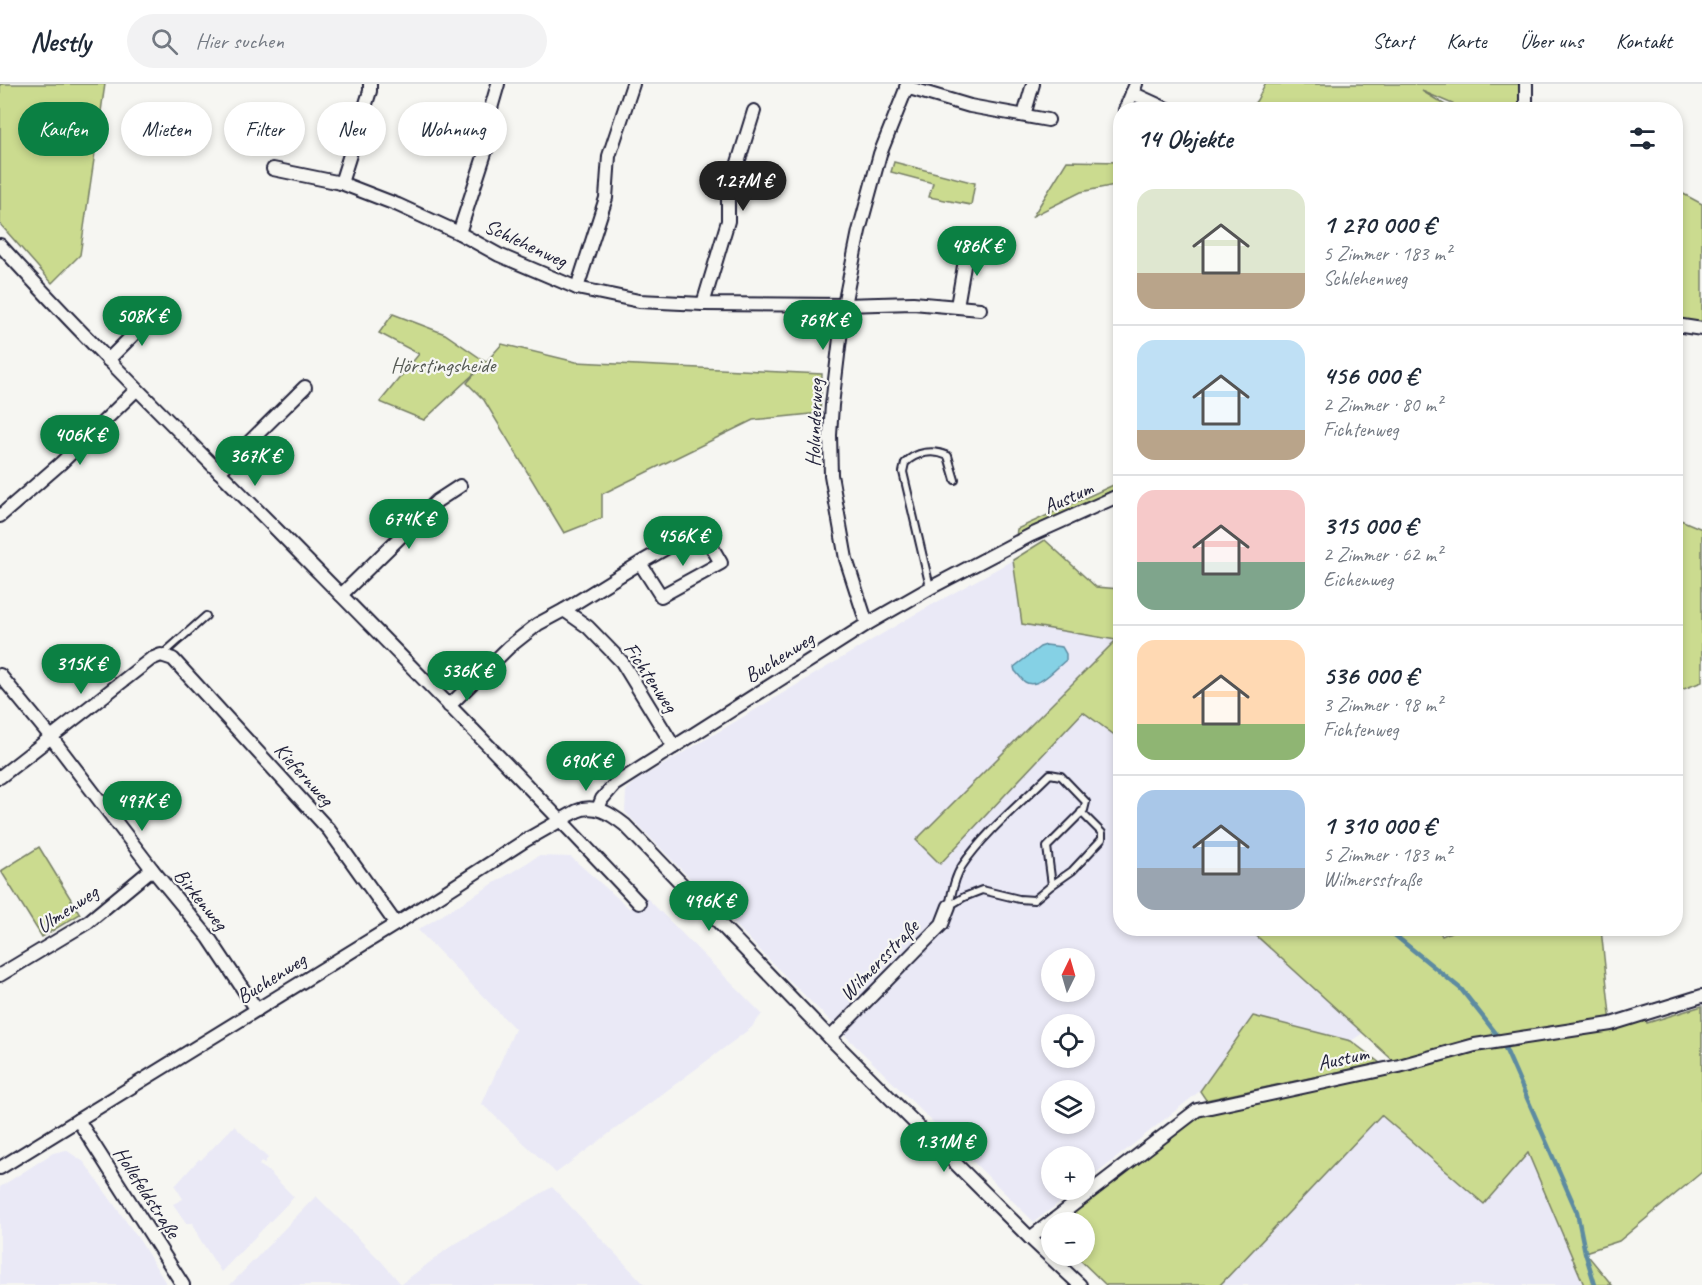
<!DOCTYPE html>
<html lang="de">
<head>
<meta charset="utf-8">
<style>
	:root { --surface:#fff; --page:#f2f2f3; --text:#1f2937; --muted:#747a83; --line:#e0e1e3; --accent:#0b8043 }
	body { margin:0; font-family:Caveat,sans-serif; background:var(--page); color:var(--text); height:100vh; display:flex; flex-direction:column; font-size:22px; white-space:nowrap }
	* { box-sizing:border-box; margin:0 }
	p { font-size:20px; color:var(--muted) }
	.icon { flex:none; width:33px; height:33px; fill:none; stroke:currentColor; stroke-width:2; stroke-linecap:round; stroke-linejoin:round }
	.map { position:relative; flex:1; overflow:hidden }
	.side { position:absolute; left:1113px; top:18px; width:570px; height:834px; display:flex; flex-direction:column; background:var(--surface); border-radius:24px; box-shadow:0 3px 9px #0003 }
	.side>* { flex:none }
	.banner { position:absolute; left:18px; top:18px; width:570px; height:54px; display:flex; gap:12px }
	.needle { width:39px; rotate:5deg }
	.fabs { position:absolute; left:1041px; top:864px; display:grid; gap:12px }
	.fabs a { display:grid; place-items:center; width:54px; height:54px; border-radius:50%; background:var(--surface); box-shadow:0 3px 9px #0003; font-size:30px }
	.price { position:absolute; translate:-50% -51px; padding:0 14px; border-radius:21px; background:var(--accent); color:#fff; font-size:20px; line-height:39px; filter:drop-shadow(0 2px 3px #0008) }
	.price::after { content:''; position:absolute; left:50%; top:36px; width:18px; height:14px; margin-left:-9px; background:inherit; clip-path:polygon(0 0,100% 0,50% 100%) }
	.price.selected { background:#222; color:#fff }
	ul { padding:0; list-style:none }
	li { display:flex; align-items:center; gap:18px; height:150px; padding:0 24px }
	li+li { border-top:2px solid var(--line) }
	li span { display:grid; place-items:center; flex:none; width:168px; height:120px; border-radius:18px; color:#555 }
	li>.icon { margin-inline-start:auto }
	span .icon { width:72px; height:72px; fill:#fffc; stroke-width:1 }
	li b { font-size:26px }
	h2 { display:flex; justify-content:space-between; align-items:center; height:72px; padding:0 24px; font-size:26px }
	.pill { padding:0 21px; border-radius:27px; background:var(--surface); box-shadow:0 3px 9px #0003; font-size:21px; line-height:54px }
	.pill.selected { background:var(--accent); color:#fff }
	header { display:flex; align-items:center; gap:36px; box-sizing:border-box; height:84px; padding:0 30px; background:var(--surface); border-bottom:2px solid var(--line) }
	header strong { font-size:28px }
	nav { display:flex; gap:33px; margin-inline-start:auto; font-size:21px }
	.search { width:420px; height:54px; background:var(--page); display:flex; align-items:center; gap:15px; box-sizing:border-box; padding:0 21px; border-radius:33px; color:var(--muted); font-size:22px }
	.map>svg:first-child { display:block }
</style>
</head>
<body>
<header>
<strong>Nestly</strong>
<div class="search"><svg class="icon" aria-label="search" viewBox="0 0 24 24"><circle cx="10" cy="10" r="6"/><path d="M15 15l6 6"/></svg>Hier suchen</div>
<nav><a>Start</a><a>Karte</a><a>Über uns</a><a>Kontakt</a></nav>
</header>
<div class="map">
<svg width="1702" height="1201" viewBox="0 0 1702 1201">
	<rect width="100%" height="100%" fill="#f6f6f2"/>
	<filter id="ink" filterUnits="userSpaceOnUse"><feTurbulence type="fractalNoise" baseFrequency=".0167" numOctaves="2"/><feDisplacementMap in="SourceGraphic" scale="12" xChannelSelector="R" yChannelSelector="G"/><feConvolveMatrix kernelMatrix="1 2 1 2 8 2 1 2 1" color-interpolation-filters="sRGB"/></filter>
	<g filter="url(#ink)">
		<g fill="#eae9f6" fill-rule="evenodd">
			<path d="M1013,476L1022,540L1117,555L916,756L940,779L1083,628L1120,655V844L1249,845L1363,949L1351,957L1253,932L1200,1007L1085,1099L1084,1072H1052V1106H1076L1034,1138L789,896L625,728L626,707L634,698L912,532ZM1052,874H1084V908H1052ZM1052,940H1084V974H1052ZM1052,1006H1084V1040H1052Z"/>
			<polygon points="538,772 571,773 630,825 646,813 762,930 751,944 556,1089 482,1020 515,945 418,846"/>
			<polygon points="1381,1030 1484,1120 1528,1068 1584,1201 1220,1201"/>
			<polygon points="234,1042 268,1074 264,1079 261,1077 259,1081 267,1086 294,1113 221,1188 198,1152 193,1139 186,1139 173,1120 183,1115 175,1102 199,1075 201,1076"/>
			<polygon points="66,1066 84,1078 140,1157 167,1201 0,1201 0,1103 53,1069"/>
			<polygon points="552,1103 645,1201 230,1201 316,1112 381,1177 401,1200 450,1163"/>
		</g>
		<g fill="#cbdb8f" stroke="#767e65" stroke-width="1.5">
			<polygon points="0,0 105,0 80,171 52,199 0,140"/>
			<polygon points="1265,0 1520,0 1520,25 1464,25 1422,7 1452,25 1249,26 1257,16"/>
			<polygon points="1067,77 1120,78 1120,100 1081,108 1033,132"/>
			<polygon points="894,78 975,99 971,121 929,113 933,99 891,88"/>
			<polygon points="1676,106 1702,120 1702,239 1676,234"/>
			<polygon points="393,230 445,250 486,278 502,260 576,278 822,290 820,329 753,336 602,410 602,434 564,449 484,316 467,299 478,286 424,336 380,318 419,270 379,249"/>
			<polygon points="1120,398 1120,403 1016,453 1017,445"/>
			<polygon points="1676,434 1702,445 1702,598 1676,608"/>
			<polygon points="1045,456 1096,503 1120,505 1120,655 1083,628 940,780 916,756 1116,556 1022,540 1013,476"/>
			<polygon points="39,763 80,830 42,853 1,787"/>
			<polygon points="1438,844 1442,852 1460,844 1601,845 1611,940 1645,930 1647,939 1702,922 1702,1088 1619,1157 1585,1168 1612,1201 1584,1201 1528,1069 1484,1120 1381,1031 1220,1201 1106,1201 1076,1172 1084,1172 1084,1138 1052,1138 1051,1147 1046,1142 1197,1026 1398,981 1249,845 1286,845 1291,849 1290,845"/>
			<polygon points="1253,932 1351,957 1380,979 1206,1016 1200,1007"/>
		</g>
		<path fill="#85d1e5" stroke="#5d8ba1" stroke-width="1.5" d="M1046,561L1062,563L1066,570V576C1057,583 1038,606 1025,598C1021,595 1018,590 1015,587L1014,583L1040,563Z"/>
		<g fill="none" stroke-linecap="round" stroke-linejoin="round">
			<polyline stroke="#5d8ba1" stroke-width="4.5" points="1386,844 1461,905 1502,957 1577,1128 1585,1168 1595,1201"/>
			<g stroke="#22223b" stroke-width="10">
				<g id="lane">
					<path d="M930,503L903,388L905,379C916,368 933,365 948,372L955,396"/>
					<polyline points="162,571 206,532"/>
					<path d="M1050,690L1061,692L1086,718L1084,726L1047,763L1052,801L1034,816L1019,815L982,806L964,813L949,822C952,809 954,794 962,782C985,748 1021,719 1050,690Z"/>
					<polyline points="1052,801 1072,787 1102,755 1102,749 1081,728"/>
				</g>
			</g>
			<g stroke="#22223b" stroke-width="16">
				<g id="street">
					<polyline points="1526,0 1526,26"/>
					<polyline points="906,3 970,22 1048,36"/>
					<polyline points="1132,9 1169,26"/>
					<polyline points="1125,26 1136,0"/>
					<polyline points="1024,31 1033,0"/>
					<polyline points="273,85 341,99 398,121 459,149 499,171 577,204 639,217 703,220 844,221 913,219 980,225"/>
					<polyline points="341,99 370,7 370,0"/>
					<polyline points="459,149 488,60 487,38 498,0"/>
					<path d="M0,161C89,259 183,351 276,445C398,569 520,692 639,819"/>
					<polyline points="577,204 606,114 609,72 633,0"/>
					<polyline points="703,220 728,137 728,111 754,27"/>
					<polyline points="957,222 968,159"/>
					<polyline points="1676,241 1702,245"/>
					<polyline points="108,276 155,229"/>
					<polyline points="219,388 305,303"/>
					<polyline points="0,432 61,379 136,306"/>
					<polyline points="341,511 437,417 460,402"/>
					<polyline points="564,526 640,479 701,444 721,479 661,512 640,479"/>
					<polyline points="867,540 846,475 831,391 830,351 832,321 844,221 859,147 880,70 908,0"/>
					<polyline points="0,591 51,653 152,785 209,854 257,926"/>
					<polyline points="449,622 509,563 538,540 564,526 588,543 622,578 674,663"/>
					<polyline points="0,693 151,575 161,571 173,575 329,746 396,840"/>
					<polyline points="598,725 602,715 614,701 867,540 930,504 1031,451 1120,411"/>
					<polyline points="0,891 88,838 152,785"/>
					<polyline points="830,954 942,840 949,822"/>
					<polyline points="78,1036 183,1201"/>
					<path d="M0,1084L396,840L526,756L577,727C595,719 611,730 625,741L830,954L1030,1154L1080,1201"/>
					<polyline points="1030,1154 1197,1026 1399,982 1475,961 1611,940 1702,912"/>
				</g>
			</g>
			<use href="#lane" stroke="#f6f6f2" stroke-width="6"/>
			<use href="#street" stroke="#f6f6f2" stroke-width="12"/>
		</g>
	</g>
	<g text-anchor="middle" stroke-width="4.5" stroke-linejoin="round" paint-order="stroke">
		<g font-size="21" fill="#22223b" stroke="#f6f6f2">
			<text transform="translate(526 159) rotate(25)" y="7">Schlehenweg</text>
			<text transform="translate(814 339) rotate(-88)" y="7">Holunderweg</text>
			<text transform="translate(1068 413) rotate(-24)" y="7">Austum</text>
			<text transform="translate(779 573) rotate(-32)" y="7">Buchenweg</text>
			<text transform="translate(651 593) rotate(56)" y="7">Fichtenweg</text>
			<text transform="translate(304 690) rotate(48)" y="7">Kiefernweg</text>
			<text transform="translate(201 815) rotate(51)" y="7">Birkenweg</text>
			<text transform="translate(67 825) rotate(-34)" y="7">Ulmenweg</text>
			<text transform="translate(879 876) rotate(-46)" y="7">Wilmersstraße</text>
			<text transform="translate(271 894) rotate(-32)" y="7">Buchenweg</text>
			<text transform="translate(1343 974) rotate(-12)" y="7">Austum</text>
			<text transform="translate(147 1108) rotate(57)" y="7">Hollefeldstraße</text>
		</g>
		<g font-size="21" fill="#555a54" stroke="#f6f6f2">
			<text x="443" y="288">Hörstingsheide</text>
		</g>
	</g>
</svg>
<div class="fabs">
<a><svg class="needle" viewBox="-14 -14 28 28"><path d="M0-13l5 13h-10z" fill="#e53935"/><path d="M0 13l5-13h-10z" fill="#747a83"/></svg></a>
<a><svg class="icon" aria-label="locate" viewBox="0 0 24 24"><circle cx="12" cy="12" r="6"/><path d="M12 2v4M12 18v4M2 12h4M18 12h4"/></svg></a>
<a><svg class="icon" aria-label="layers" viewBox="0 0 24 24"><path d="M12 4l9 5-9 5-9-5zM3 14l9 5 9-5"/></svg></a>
<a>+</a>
<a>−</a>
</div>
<b class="price selected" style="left:743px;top:128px">1.27M €</b>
<b class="price" style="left:977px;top:193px">486K €</b>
<b class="price" style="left:142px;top:263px">508K €</b>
<b class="price" style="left:823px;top:267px">769K €</b>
<b class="price" style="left:80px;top:382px">406K €</b>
<b class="price" style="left:255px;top:403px">367K €</b>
<b class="price" style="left:409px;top:466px">674K €</b>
<b class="price" style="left:683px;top:483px">456K €</b>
<b class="price" style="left:81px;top:611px">315K €</b>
<b class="price" style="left:467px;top:618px">536K €</b>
<b class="price" style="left:586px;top:708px">690K €</b>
<b class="price" style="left:142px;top:748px">497K €</b>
<b class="price" style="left:709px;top:848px">496K €</b>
<b class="price" style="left:944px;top:1089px">1.31M €</b>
<div class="banner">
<a class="pill selected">Kaufen</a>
<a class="pill">Mieten</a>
<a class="pill">Filter</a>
<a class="pill">Neu</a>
<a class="pill">Wohnung</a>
</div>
<section class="side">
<h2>14 Objekte<svg class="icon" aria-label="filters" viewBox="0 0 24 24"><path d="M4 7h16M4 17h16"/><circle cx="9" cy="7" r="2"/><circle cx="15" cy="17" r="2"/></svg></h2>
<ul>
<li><span style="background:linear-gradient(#dfe7d0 70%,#b9a48a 0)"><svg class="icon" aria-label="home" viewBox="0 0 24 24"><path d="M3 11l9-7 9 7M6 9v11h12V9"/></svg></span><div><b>1 270 000 €</b><p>5 Zimmer · 183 m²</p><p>Schlehenweg</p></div></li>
<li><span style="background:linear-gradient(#bfe0f5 75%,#b9a48a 0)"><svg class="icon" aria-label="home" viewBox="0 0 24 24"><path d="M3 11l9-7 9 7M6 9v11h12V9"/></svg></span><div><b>456 000 €</b><p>2 Zimmer · 80 m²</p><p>Fichtenweg</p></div></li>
<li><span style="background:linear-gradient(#f6c9c9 60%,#7fa58c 0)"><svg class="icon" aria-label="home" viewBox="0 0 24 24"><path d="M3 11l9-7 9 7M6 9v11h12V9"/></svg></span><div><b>315 000 €</b><p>2 Zimmer · 62 m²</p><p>Eichenweg</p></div></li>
<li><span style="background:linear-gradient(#ffd9b3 70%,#8fb573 0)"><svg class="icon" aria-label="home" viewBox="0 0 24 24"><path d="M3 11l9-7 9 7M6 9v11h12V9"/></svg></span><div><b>536 000 €</b><p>3 Zimmer · 98 m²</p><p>Fichtenweg</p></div></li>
<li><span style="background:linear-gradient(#a9c7e8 65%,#9aa5b1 0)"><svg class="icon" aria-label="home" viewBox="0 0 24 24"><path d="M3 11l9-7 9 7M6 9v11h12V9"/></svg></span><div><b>1 310 000 €</b><p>5 Zimmer · 183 m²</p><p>Wilmersstraße</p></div></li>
</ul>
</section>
</div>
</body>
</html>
